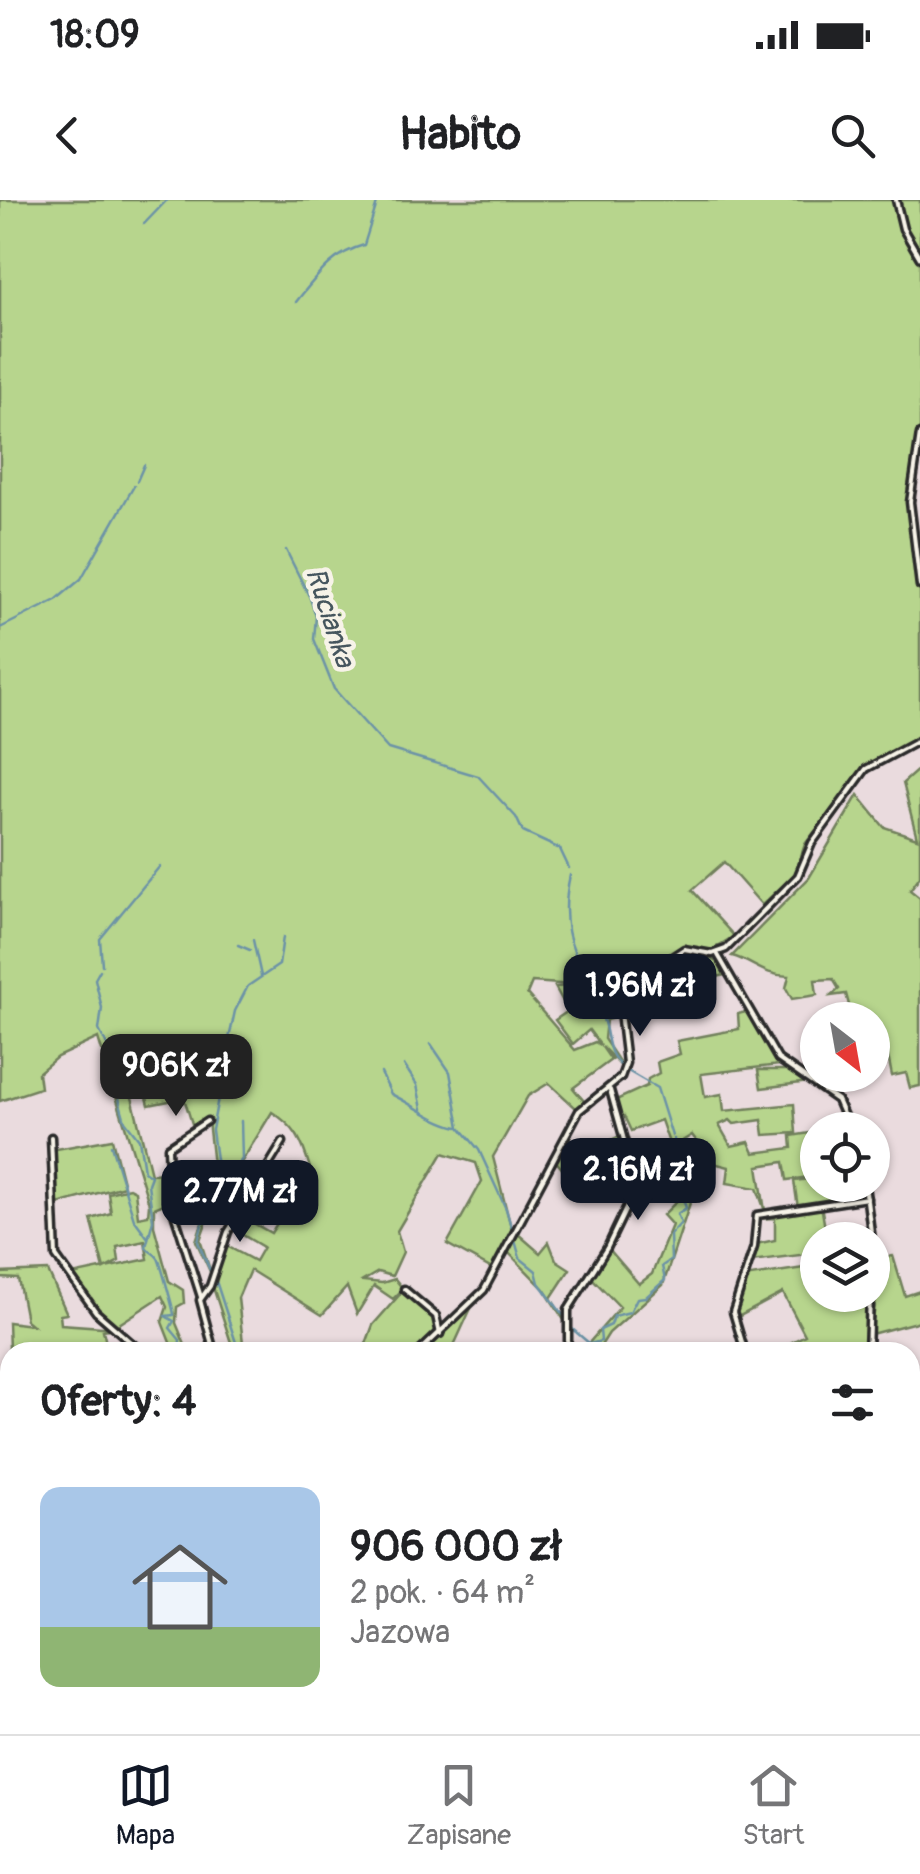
<!DOCTYPE html>
<html lang="pl">
<head>
<meta charset="utf-8">
<style>
	:root { --surface:#fff; --page:#f6f6f6; --text:#202124; --muted:#757577; --line:#e0e0e0; --accent:#111827 }
	body { margin:0; font-family:Pangolin,sans-serif; background:var(--page); color:var(--text); height:100vh; display:flex; flex-direction:column; font-size:38px; white-space:nowrap }
	* { box-sizing:border-box; margin:0 }
	p { font-size:32px; color:var(--muted) }
	.icon { flex:none; width:55px; height:55px; fill:none; stroke:currentColor; stroke-width:2; stroke-linecap:round; stroke-linejoin:round }
	.map { position:relative; flex:1; overflow:hidden }
	.drawer { position:absolute; left:0px; top:1142px; width:920px; height:392px; display:flex; flex-direction:column; background:var(--surface); border-radius:30px 30px 0 0; box-shadow:0 2px 8px #0004 }
	.drawer>* { flex:none }
	.needle { width:65px; rotate:149deg }
	.controls { position:absolute; left:800px; top:802px; display:grid; gap:20px }
	.controls a { display:grid; place-items:center; width:90px; height:90px; border-radius:50%; background:var(--surface); box-shadow:0 2px 8px #0004; font-size:50px }
	.price { position:absolute; translate:-50% -85px; padding:0 22px; border-radius:20px; background:var(--accent); color:#fff; font-size:32px; line-height:65px; filter:drop-shadow(0 2px 5px #0008) }
	.price::after { content:''; position:absolute; left:50%; top:60px; width:30px; height:22px; margin-left:-15px; background:inherit; clip-path:polygon(0 0,100% 0,50% 100%) }
	.price.active { background:#222; color:#fff }
	ul { padding:0; list-style:none }
	li { display:flex; align-items:center; gap:30px; height:250px; padding:0 40px }
	li span { display:grid; place-items:center; flex:none; width:280px; height:200px; border-radius:20px; color:#555 }
	li>.icon { margin-inline-start:auto }
	span .icon { width:120px; height:120px; fill:#fffc; stroke-width:1 }
	li b { font-size:42px }
	h2 { display:flex; justify-content:space-between; align-items:center; height:120px; padding:0 40px; font-size:42px }
	.status { display:flex; justify-content:space-between; align-items:center; height:70px; padding:0 50px; background:var(--surface); direction:ltr }
	.status svg { height:28px; fill:currentColor }
	header { display:flex; justify-content:space-between; align-items:center; height:130px; padding:0 40px; background:var(--surface); font-size:45px; font-weight:700 }
	.tabs { display:flex; justify-content:space-around; align-items:center; height:140px; border-top:2px solid var(--line); background:var(--surface); font-size:28px; color:var(--muted) }
	.tabs a { display:grid; justify-items:center; gap:5px }
	.tabs .active { color:var(--accent) }
	.map>svg:first-child { display:block }
</style>
</head>
<body>
<div class="status"><b>18:09</b><svg viewBox="0 0 49 12"><path d="M0 12V9h3v3zM5 12V6h3v6zM10 12V3h3v9zM15 12V0h3v12zM26 1h20v11H26zM47 4h2v5h-2z"/></svg></div>
<header><svg class="icon" aria-label="back" viewBox="0 0 24 24"><path d="M15 5l-7 7 7 7"/></svg>Habito<svg class="icon" aria-label="search" viewBox="0 0 24 24"><circle cx="10" cy="10" r="6"/><path d="M15 15l6 6"/></svg></header>
<div class="map">
<svg width="920" height="1534" viewBox="0 0 920 1534">
	<rect width="100%" height="100%" fill="#eadbde"/>
	<filter id="ink" filterUnits="userSpaceOnUse"><feTurbulence type="fractalNoise" baseFrequency=".01" numOctaves="2"/><feDisplacementMap in="SourceGraphic" scale="20" xChannelSelector="R" yChannelSelector="G"/><feConvolveMatrix kernelMatrix="1 2 1 2 8 2 1 2 1" color-interpolation-filters="sRGB"/></filter>
	<g filter="url(#ink)">
		<g fill="#b7d58d" stroke="#71805c" stroke-width="2.5" fill-rule="evenodd">
			<path d="M0,0H920V232L909,302L920,390V534L915,541L866,565L805,644L795,674L762,705L724,662L692,690L734,736L710,751L685,747C656,762 620,780 620,817L606,820L604,839L624,869L602,847L611,860L573,888L584,901L577,909L549,883L528,896L493,957L513,1035L494,1070L447,1044L482,981L476,963L443,953L397,1031L403,1052L392,1076L378,1072L363,1081L382,1083L395,1079L403,1089L393,1099L374,1086L357,1114L347,1087L322,1115L250,1070L238,1098L244,1152H234L212,1084L223,1044L255,1061L263,1047L231,1028L239,1015L271,1033L288,1006L297,1011L308,996L297,990L310,968C302,941 296,927 272,912L208,1017L200,1040L212,1076L196,1041L215,984L208,920L193,927L184,898L149,905L144,885L130,889L151,974L167,973L169,1002L154,1008V1026L169,1081L183,1090L184,1103L177,1107L176,1123L188,1152H150L171,1145L162,1122L167,1107L162,1096L116,1126L97,1112L72,1075L148,1059L145,1041L117,1047L119,1061L104,1069L91,1019L111,1013L108,993L129,988L135,991L138,1017L148,1015L149,1004L98,838L57,857L38,873L40,888L0,901ZM532,782L573,785L589,804L571,786L555,787L568,811L555,820L573,844L589,830L601,846L595,842L575,850L527,794Z"/>
			<path d="M920,568V676L910,690L920,698V886L910,888L906,873L892,876L884,835L873,832L872,820H853L846,794L831,796L839,789L833,779L815,780L817,795L792,799L786,788L789,776C764,776 752,761 732,756L809,678L858,595L884,627L917,638L903,583Z"/>
			<polygon points="688,750 718,762 725,775 660,792 652,772"/>
			<polygon points="749,811 780,865 701,874 705,897 722,894 724,911 794,904 796,933 764,935 762,920 734,924 730,920 719,925 731,946 749,942 754,953 792,948 791,936 810,933 812,944 817,944 817,976 787,980 784,962 758,966 765,1011 757,988 727,983 729,967 713,963 692,935 681,942 684,980 680,978 663,951 669,943 661,920 631,931 624,916 618,918 614,901 647,886 648,879 659,873 657,862 680,854 677,841 739,829 738,814"/>
			<polygon points="758,870 787,870 809,882 761,888"/>
			<polygon points="622,935 629,961 617,968 630,963 631,996 626,1007 618,996 624,991 611,973 579,989 554,959 569,938 583,953"/>
			<polygon points="112,939 124,986 54,1005 51,950"/>
			<polygon points="817,978 818,985 832,985 834,1002 821,1005 827,1040 818,1040 817,1053 751,1061 756,1044 775,1040 775,1018 756,1019 757,1015 798,1008 794,981"/>
			<polygon points="680,980 691,994 690,1003 663,1085 609,1133 597,1152 592,1152 588,1144 620,1107 591,1077 608,1048 639,1084 652,1074 672,1025 663,1015 683,995"/>
			<polygon points="517,1033 540,1053 549,1042 556,1060 570,1069 551,1098 566,1123 544,1089 507,1051"/>
			<polygon points="893,1056 905,1096 920,1091 920,1121 871,1134 878,1084 885,1083 883,1057"/>
			<polygon points="817,1066 818,1095 868,1095 866,1152 773,1152 805,1135 783,1093 734,1119 744,1077"/>
			<polygon points="48,1071 67,1114 60,1115 61,1124 116,1128 103,1130 108,1152 10,1152 10,1176 8,1122 32,1125 26,1120 18,1079 0,1078 0,1073"/>
			<polygon points="402,1092 433,1115 438,1134 417,1152 363,1152 373,1125"/>
			<polygon points="472,1106 451,1152 420,1152"/>
			<polygon points="0,1180 10,1182 10,1369 5,1381 10,1395 10,1525 45,1525 47,1530 14,1534 12,1530 0,1534"/>
			<polygon points="914,1374 920,1389 920,1442 915,1447 910,1442 910,1380"/>
			<polygon points="545,1525 679,1525 682,1534 536,1534"/>
		</g>
		<g fill="none" stroke-linecap="round" stroke-linejoin="round">
			<g stroke="#6c93a7" stroke-width="2.5">
				<polyline points="144,24 167,0"/>
				<path d="M296,102C318,75 332,54 364,45L378,0"/>
				<polyline points="137,281 144,265"/>
				<polyline points="286,350 310,398 316,416 314,439 334,489 388,549 478,576 516,617 523,632 560,649 569,668"/>
				<polyline points="0,428 56,400 81,379 134,286"/>
				<path d="M570,675C555,743 585,763 603,819C610,840 605,851 623,868"/>
				<polyline points="253,740 261,776"/>
				<polyline points="238,745 250,750"/>
				<polyline points="102,765 100,739 160,666"/>
				<path d="M100,770L95,779L102,808L99,830L113,857L120,903L125,921L139,939L144,971L151,976L148,984L153,1020L146,1047C149,1052 155,1053 158,1058C160,1061 174,1111 174,1115L165,1116L174,1121L170,1128L180,1140L179,1152"/>
				<polyline points="431,844 450,872 460,927 479,950 506,1009 520,1058 536,1071 539,1083 566,1119"/>
				<polyline points="227,848 235,811 248,786 279,765 283,737"/>
				<polyline points="404,865 417,885 422,909"/>
				<polyline points="626,870 657,888 672,936"/>
				<path d="M381,873L391,894C414,905 433,921 458,927"/>
				<polyline points="111,945 134,1019 148,1038"/>
				<polyline points="223,987 242,959 241,921"/>
				<polyline points="212,1075 198,1042 204,1016 220,989 212,930 226,855"/>
				<polyline points="215,1078 239,1152"/>
				<polyline points="570,1127 590,1144"/>
				<polyline points="593,1152 590,1144 601,1141 600,1130 611,1125 614,1116 630,1112 637,1098 646,1097 665,1080 662,1066 671,1060 670,1035 681,1023 677,1014 686,1008 683,999 688,994 673,953 674,939"/>
				<polyline points="0,1250 10,1252"/>
				<polyline points="10,1335 8,1365 0,1382 10,1400"/>
				<polyline points="0,1425 10,1419"/>
				<polyline points="0,1443 0,1462"/>
				<polyline points="342,1525 343,1534"/>
				<polyline points="375,1525 378,1534"/>
			</g>
			<g stroke="#2b2b2b" stroke-width="11">
				<g id="street">
					<polyline points="896,0 903,29 920,58"/>
					<polyline points="920,234 910,302 920,386"/>
					<polyline points="718,755 778,859 837,900 850,930"/>
					<polyline points="51,937 56,1056 96,1112 142,1152"/>
					<polyline points="865,985 872,1040"/>
					<polyline points="872,1049 872,1079"/>
					<polyline points="404,1089 436,1116 440,1134"/>
					<polyline points="201,1097 170,1000 168,947 207,921"/>
					<polyline points="214,1152 200,1100 210,1086 228,1032 283,942"/>
					<polyline points="419,1152 484,1090 579,911 621,877 626,863 620,812 627,793 640,778 684,749 712,754 726,749 798,676 812,643 866,569 920,540"/>
					<polyline points="568,1152 568,1110 607,1048 632,996 631,965 610,890"/>
					<polyline points="745,1152 733,1112 754,1047 757,1015 867,998"/>
					<polyline points="868,1152 870,1095"/>
					<polyline points="910,1364 920,1383"/>
					<polyline points="910,1455 920,1444"/>
					<polyline points="915,1493 916,1534"/>
					<polyline points="177,1525 184,1534"/>
					<polyline points="13,1530 24,1525"/>
					<polyline points="509,1534 519,1525"/>
				</g>
			</g>
			<g stroke="#2b2b2b" stroke-width="14">
				<g id="secondary">
					<polyline points="0,1176 10,1178"/>
					<polyline points="119,1525 120,1534"/>
					<polyline points="308,1525 308,1534"/>
					<polyline points="95,1534 105,1525"/>
				</g>
			</g>
			<use href="#street" stroke="#f7f3e8" stroke-width="4"/>
			<use href="#secondary" stroke="#f7f3e8" stroke-width="6"/>
		</g>
	</g>
	<g text-anchor="middle" stroke-width="9" stroke-linejoin="round" paint-order="stroke">
		<g font-size="28" font-style="italic" fill="#46565e" stroke="#f7f3e8">
			<text transform="translate(331 417) rotate(72)" y="10">Rucianka</text>
		</g>
	</g>
</svg>
<div class="controls">
<a><svg class="needle" viewBox="-14 -14 28 28"><path d="M0-13l5 13h-10z" fill="#e53935"/><path d="M0 13l5-13h-10z" fill="#757577"/></svg></a>
<a><svg class="icon" aria-label="locate" viewBox="0 0 24 24"><circle cx="12" cy="12" r="6"/><path d="M12 2v4M12 18v4M2 12h4M18 12h4"/></svg></a>
<a><svg class="icon" aria-label="layers" viewBox="0 0 24 24"><path d="M12 4l9 5-9 5-9-5zM3 14l9 5 9-5"/></svg></a>
</div>
<b class="price" style="left:640px;top:839px">1.96M zł</b>
<b class="price active" style="left:176px;top:919px">906K zł</b>
<b class="price" style="left:638px;top:1023px">2.16M zł</b>
<b class="price" style="left:240px;top:1045px">2.77M zł</b>
<section class="drawer">
<h2>Oferty: 4<svg class="icon" aria-label="filters" viewBox="0 0 24 24"><path d="M4 7h16M4 17h16"/><circle cx="9" cy="7" r="2"/><circle cx="15" cy="17" r="2"/></svg></h2>
<ul>
<li><span style="background:linear-gradient(#a9c7e8 70%,#8fb573 0)"><svg class="icon" aria-label="home" viewBox="0 0 24 24"><path d="M3 11l9-7 9 7M6 9v11h12V9"/></svg></span><div><b>906 000 zł</b><p>2 pok. · 64 m²</p><p>Jazowa</p></div></li>
</ul>
</section>
</div>
<nav class="tabs">
<a class="active"><svg class="icon" aria-label="map" viewBox="0 0 24 24"><path d="M3 6l6-2 6 2 6-2v14l-6 2-6-2-6 2zM9 4v14M15 6v14"/></svg>Mapa</a>
<a><svg class="icon" aria-label="saved" viewBox="0 0 24 24"><path d="M7 4h10v16l-5-4-5 4z"/></svg>Zapisane</a>
<a><svg class="icon" aria-label="home" viewBox="0 0 24 24"><path d="M3 11l9-7 9 7M6 9v11h12V9"/></svg>Start</a>
</nav>
</body>
</html>
